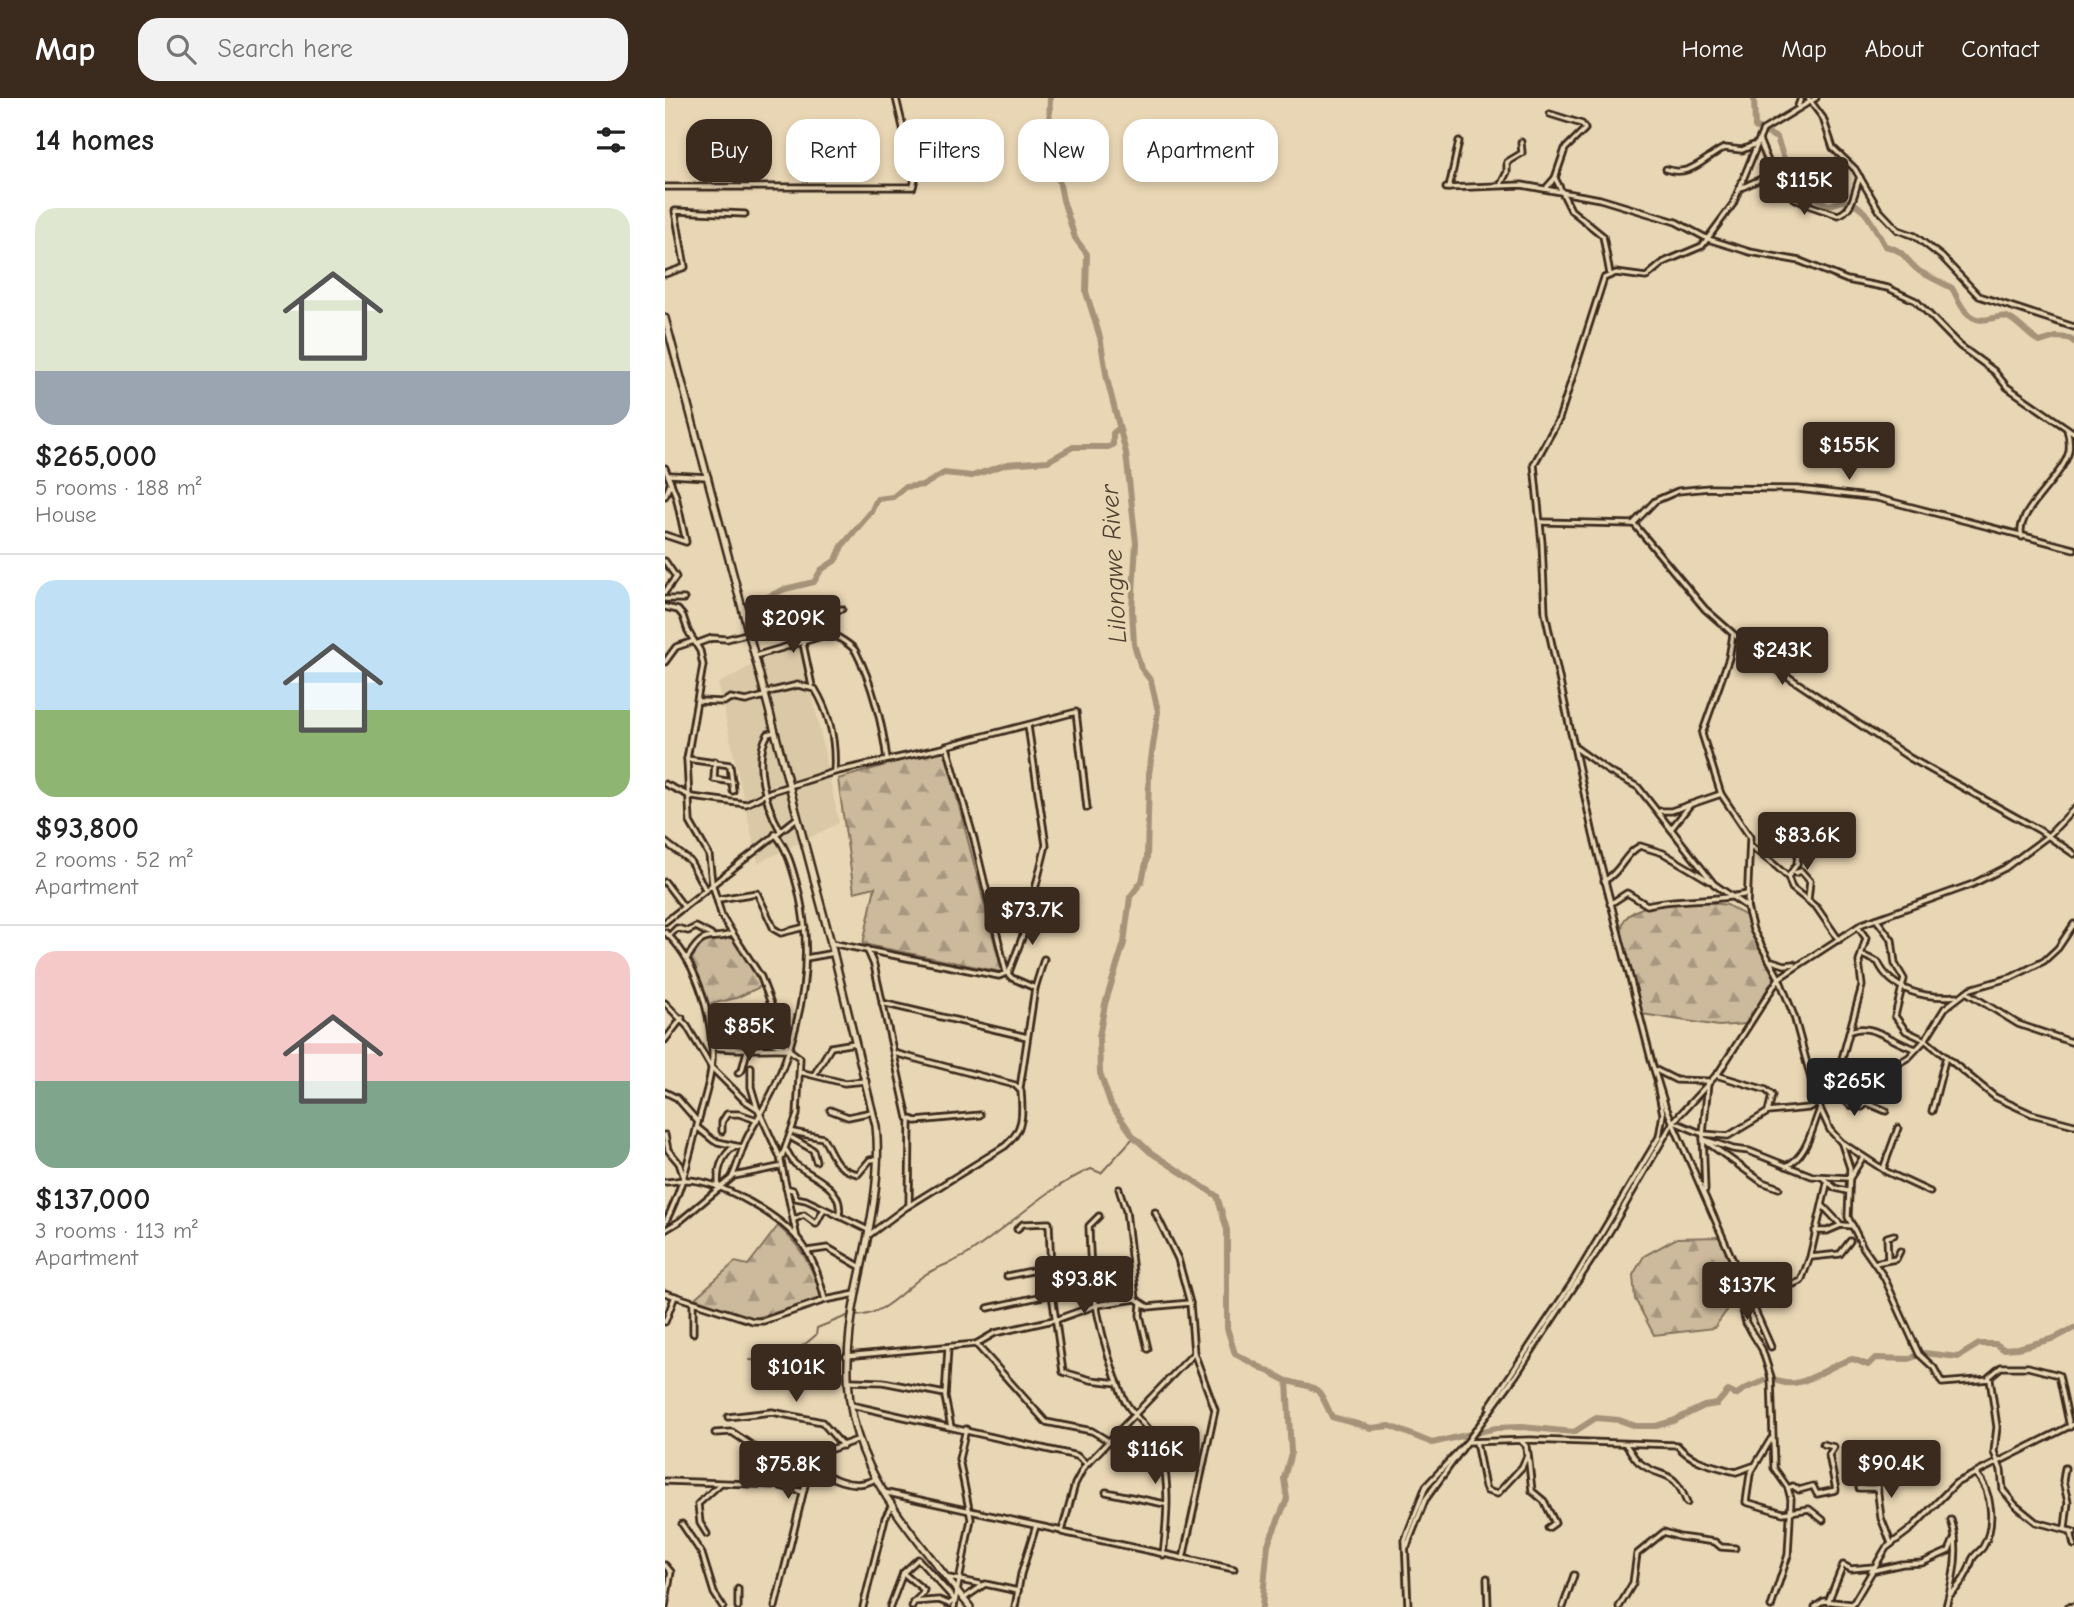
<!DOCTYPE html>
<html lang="en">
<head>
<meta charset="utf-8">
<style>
	:root { --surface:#fff; --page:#f2f2f2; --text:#222; --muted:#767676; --line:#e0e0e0; --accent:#3b2a1e }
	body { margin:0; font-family:"Comic Neue",sans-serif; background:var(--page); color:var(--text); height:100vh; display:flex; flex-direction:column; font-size:26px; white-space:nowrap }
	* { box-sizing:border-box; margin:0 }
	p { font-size:23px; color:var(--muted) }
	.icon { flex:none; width:38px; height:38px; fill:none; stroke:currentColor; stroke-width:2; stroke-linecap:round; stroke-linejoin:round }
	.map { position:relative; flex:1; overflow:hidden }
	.drawer { display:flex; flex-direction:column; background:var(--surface); width:665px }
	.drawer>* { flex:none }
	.banner { position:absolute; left:21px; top:21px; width:665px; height:63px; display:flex; gap:14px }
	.price { position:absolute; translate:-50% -60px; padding:0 16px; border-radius:7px; background:var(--accent); color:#fff; font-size:23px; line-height:46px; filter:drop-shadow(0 2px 4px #0008) }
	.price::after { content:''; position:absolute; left:50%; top:42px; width:21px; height:16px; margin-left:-10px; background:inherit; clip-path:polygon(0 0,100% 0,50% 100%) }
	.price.on { background:#222; color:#fff }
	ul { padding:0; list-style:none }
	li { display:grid; align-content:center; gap:14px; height:371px; padding:0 35px }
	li+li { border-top:2px solid var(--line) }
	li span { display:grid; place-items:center; height:217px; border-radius:21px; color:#555 }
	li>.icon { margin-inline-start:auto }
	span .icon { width:126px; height:126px; fill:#fffc; stroke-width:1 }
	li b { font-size:30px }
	h2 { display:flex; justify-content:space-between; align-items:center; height:84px; padding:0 35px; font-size:30px }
	.tag { padding:0 24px; border-radius:21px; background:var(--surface); box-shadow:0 4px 10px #0003; font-size:24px; line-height:63px }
	.tag.on { background:var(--accent); color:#fff }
	header { display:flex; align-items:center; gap:42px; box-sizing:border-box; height:98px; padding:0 35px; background:var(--accent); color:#fff }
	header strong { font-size:33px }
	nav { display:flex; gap:38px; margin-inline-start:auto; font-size:24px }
	.search { width:490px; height:63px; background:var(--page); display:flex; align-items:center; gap:18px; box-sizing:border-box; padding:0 24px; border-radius:21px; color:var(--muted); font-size:26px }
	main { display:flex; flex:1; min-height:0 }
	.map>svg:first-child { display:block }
</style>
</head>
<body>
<header>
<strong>Map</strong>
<div class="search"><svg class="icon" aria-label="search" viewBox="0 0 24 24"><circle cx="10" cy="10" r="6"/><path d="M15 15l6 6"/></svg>Search here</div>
<nav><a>Home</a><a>Map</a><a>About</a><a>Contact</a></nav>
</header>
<main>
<section class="drawer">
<h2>14 homes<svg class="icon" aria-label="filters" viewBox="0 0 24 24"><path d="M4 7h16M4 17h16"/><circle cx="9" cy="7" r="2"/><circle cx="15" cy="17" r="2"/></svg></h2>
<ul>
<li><span style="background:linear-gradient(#dfe7d0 75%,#9aa5b1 0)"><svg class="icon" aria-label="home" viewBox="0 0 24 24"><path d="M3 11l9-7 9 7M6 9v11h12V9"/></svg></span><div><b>$265,000</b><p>5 rooms · 188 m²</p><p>House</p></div></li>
<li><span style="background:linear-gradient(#bfe0f5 60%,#8fb573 0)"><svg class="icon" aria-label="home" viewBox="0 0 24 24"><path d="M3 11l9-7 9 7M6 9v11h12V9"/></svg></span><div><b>$93,800</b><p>2 rooms · 52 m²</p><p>Apartment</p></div></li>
<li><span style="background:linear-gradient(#f6c9c9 60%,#7fa58c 0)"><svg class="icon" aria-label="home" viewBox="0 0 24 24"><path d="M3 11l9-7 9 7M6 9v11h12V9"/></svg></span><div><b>$137,000</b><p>3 rooms · 113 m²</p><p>Apartment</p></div></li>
</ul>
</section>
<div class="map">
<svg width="1409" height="1509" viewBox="0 0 1409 1509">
	<defs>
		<pattern id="forest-firs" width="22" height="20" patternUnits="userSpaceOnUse" patternTransform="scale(1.75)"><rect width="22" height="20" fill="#cdba9c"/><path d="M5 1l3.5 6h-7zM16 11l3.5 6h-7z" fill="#a8977f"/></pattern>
	</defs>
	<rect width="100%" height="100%" fill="#e9d6b4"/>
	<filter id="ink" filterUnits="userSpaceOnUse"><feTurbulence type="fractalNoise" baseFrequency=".0143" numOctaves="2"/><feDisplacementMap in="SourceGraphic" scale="14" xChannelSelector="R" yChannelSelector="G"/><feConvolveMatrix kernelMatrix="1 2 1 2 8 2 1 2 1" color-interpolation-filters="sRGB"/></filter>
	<g filter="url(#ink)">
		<polygon fill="#dac8a7" points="135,536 174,725 93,765 53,586 133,542"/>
		<g fill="url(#forest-firs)" stroke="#84725d" stroke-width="2">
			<polygon points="279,650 337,874 198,846 210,789 189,794 173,681"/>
			<path d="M1027,802L1062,807L1081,818L1109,880L1081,926L1054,928L977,916C972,897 949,836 960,821C973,805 1008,804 1027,802Z"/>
			<polygon points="47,838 68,840 97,888 71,900 42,907 26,862 35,848"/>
			<path d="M113,1128C136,1148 150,1171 156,1201L87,1221L30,1200L70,1164L83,1167Z"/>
			<polygon points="1055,1139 1065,1165 1068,1204 1049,1230 989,1237 970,1201 968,1177 979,1158 1012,1140"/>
		</g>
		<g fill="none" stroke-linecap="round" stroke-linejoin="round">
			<g stroke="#7b6855" stroke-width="2">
				<path d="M190,1218C220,1217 236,1194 258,1178C272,1168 292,1164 306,1154C347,1126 381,1090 426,1071L436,1075L469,1039"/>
				<path d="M85,1262C112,1264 131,1255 151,1237L152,1230L182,1218"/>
			</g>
			<g stroke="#a59279" stroke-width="6">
				<polyline points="385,0 384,31 398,102 410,140 422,156 421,194 435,239 442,281 461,355 471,445 467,511 469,546 476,570 486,583 493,613 484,676 482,760 477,783 465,799 459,845 440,906 434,939 435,975 446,1007 469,1039 485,1054 552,1098 562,1132 562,1230 570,1256 622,1283 626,1355 619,1380 622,1401 603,1446 597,1509"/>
				<path d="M1089,0L1090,29L1112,40L1132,99L1151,100L1163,107C1169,107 1174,103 1179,103C1199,102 1212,135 1220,148C1241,153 1239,161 1254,173C1257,175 1285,189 1287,190C1292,198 1294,207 1301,214C1318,232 1333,212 1346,221C1357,228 1365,239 1375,244L1391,239L1404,240L1409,244"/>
				<polyline points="89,505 120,491 149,484 156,472 171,462 177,448 206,414 212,401 228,399 240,389 259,387 279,375 307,378 342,366 383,363 408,349 443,349 448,347 448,335 453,331"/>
				<path d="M622,1283C657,1291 652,1288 667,1319L706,1330L725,1328L767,1345L831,1330L857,1329L909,1334L931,1320L954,1322L971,1328H991L1008,1323L1039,1308L1052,1306L1063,1293L1071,1297C1082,1287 1094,1287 1106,1279C1133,1299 1161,1266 1188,1261L1203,1267L1210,1260L1244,1261L1259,1255L1293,1259L1314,1246H1331L1338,1251L1353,1250L1390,1240L1409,1230"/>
			</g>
			<g stroke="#3b2a1e" stroke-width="9">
				<g id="minor">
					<polyline points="1143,0 1158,20 1168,50 1190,71 1214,112 1233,132 1250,138 1277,159 1314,198 1409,229"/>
					<polyline points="1133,8 1136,0"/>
					<path d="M1094,42C1117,97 1116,99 1173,117C1189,112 1189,93 1195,79"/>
					<path d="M1001,71C1025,80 1039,60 1059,50L1077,52L1091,46"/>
					<polyline points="890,80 906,112 938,138 945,176"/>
					<polyline points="836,86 842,74 842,64 857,55 856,44"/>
					<polyline points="0,89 248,89 250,80 231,0"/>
					<polyline points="882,89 890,80 900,51 920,31 917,26 885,16"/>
					<polyline points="781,90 857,87 935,101 1011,124 1043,141 1085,154 1135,163 1182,182 1223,190 1251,203 1295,248 1329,273 1342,289 1409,335"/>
					<polyline points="784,90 794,43"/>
					<polyline points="1076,90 1100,79 1109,83"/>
					<polyline points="0,176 20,169 10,113 80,116"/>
					<polyline points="0,370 11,398 21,444 0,437"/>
					<polyline points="5,377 43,379"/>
					<polyline points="0,398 6,384"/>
					<polyline points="876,424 969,426 1040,511 1098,562 1245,660 1374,732 1409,756"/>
					<polyline points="968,426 990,403 1013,393 1044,390 1133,391 1212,400 1409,451"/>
					<path d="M1357,439C1348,415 1399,379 1404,353C1405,346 1404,338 1402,331"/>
					<polyline points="0,463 11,479 0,494"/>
					<polyline points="0,501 19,501"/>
					<path d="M0,509L13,512L18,518L23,533L35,553L38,567L22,661L25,724L44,757L47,785L57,819L96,879L123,951C97,950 73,953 47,949"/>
					<polyline points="133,522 147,588"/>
					<polyline points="1068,537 1064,560 1037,636 1056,696 1085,739 1082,809"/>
					<polyline points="31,546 47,540 62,541 177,511"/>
					<path d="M90,558L164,536C171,537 188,548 191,554C207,584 218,628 222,662"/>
					<polyline points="0,564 11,549 29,543"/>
					<path d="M99,595L133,587L150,591C165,616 171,645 169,674"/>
					<polyline points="33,603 59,604 65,600 81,603 100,598"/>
					<path d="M110,634L103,636C87,663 101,707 115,732"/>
					<polyline points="281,648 411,614 422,710"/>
					<polyline points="911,650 943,673 973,689 1049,786 1082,809 1088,832 1114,880 1129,918 1153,1006 1165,1032 1176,1044 1222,1074 1265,1094"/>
					<polyline points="22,661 65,667 68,693"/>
					<polyline points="50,663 49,681 68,684"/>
					<polyline points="0,686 27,699 81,706 105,694 169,674 282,649 309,741 341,874 347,880 370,890"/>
					<polyline points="995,713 1006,713 1056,696"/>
					<polyline points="1006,731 1025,707"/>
					<polyline points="0,744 25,763 40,791"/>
					<polyline points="1087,749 1112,769 1123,779 1127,790 1152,810 1174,842"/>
					<polyline points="1130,775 1136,773 1145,783 1143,802"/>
					<polyline points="1123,779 1132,766 1134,745 1148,742"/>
					<path d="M939,783C956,774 959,756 975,748L998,755L1045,783"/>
					<polyline points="0,784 19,809"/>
					<polyline points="54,801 92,795 109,831 116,835 140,829"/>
					<path d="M945,806L962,795L982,807C1016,799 1048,804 1082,796"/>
					<polyline points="1211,821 1227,842 1230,866 1239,881 1230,918 1241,933 1260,942 1330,999 1367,1016 1409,1027"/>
					<polyline points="0,824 132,720"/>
					<path d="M0,834C30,861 45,910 47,950C49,974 39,1001 33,1024C24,1060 17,1092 0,1125"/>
					<polyline points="4,838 12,830 23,833 31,829 46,837"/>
					<polyline points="166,845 334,878 344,874 360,832 381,747 363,628"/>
					<polyline points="202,851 209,867 243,1020 251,1023 315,1017"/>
					<path d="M1197,857L1213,864C1226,893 1260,901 1292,898"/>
					<path d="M23,859C40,831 43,844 67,836"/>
					<polyline points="141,860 169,855"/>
					<polyline points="1107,863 1120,867 1129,866"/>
					<polyline points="1301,894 1353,926 1409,945"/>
					<polyline points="0,905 22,928 46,969 79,1002 93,1011 115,1059 132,1140"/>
					<polyline points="217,905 362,939"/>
					<polyline points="44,922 123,951 135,960 132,1017 116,1061"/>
					<path d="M1184,934C1205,922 1229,946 1251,951"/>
					<polyline points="0,942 17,920"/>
					<polyline points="86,969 86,989 92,1009"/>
					<polyline points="989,971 1011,982 1043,983"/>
					<polyline points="135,974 179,985 201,983"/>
					<polyline points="73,975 77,972 82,953"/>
					<polyline points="149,977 166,949 190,945"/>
					<polyline points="1051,977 1101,992 1107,997 1103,1014"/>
					<polyline points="355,990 370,890 379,861"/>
					<polyline points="0,994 12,1000 33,1024"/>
					<polyline points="1175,997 1185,1007 1197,1009 1202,1005 1221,1013"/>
					<polyline points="1158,1004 1172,979 1197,888 1194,864 1201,840 1193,829"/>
					<polyline points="165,1012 183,1019 207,1014"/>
					<polyline points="1267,1013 1280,962"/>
					<polyline points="1009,1024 1038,1036 1063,1038 1103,1014 1143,1010 1190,991 1244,959 1260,942 1280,910 1305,891 1347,879 1379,863 1393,850 1409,826"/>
					<polyline points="33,1030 49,1043 70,1048"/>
					<polyline points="57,1033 57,1024 62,1016 74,1016 92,1022"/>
					<path d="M128,1034L158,1040C169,1058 169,1071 193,1076L205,1062L213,1061"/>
					<polyline points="0,1037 3,1052 14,1065 19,1080"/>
					<polyline points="127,1040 148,1052 151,1063"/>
					<polyline points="1038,1041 1068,1051 1084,1053 1147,1078 1185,1080 1198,1059"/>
					<polyline points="1039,1042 1097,1084 1114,1090"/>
					<polyline points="1177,1046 1185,1070 1183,1119 1198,1149 1219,1179 1254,1256 1269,1270 1277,1285 1325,1281 1332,1329 1329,1354 1336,1372 1338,1392 1350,1407 1371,1424 1409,1434"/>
					<path d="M121,1052C124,1056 127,1063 130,1066C150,1081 179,1089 174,1118"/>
					<path d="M1121,1068C1142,1059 1147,1030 1155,1011"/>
					<polyline points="1218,1071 1233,1030"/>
					<path d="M67,1079C73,1067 76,1052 82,1040C91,1022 102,1006 110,988C137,926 149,860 134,795C129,776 123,750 110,736"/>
					<polyline points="1158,1080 1170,1090 1182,1093"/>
					<path d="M0,1084C7,1084 15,1082 21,1082C55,1082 118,1119 138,1147C150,1164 155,1182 160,1202"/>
					<polyline points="121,1090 128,1092 131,1100 141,1102 203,1132"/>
					<path d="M54,1091C51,1075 56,1057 70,1048L78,1049"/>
					<polyline points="454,1091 461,1113 471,1201 483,1209 525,1205"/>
					<polyline points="1040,1092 1038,1036 1043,985"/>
					<polyline points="244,1107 245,1022"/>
					<polyline points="1158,1108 1176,1127"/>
					<polyline points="490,1114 513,1161 525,1205 529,1255 550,1312 518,1461"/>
					<path d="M434,1118L424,1128C425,1190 435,1242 458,1299C465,1316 481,1326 490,1341C507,1372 502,1423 498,1457"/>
					<polyline points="130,1121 139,1117 151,1126 159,1111"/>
					<polyline points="352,1131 358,1126 384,1125 387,1196 398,1274 426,1282 453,1285"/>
					<polyline points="0,1132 15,1123 69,1078 114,1069"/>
					<polyline points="1150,1133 1162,1133 1176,1127 1188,1128"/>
					<path d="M204,1137L240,1110L340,1048C359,1032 358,1016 356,993L350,987L229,955"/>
					<polyline points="142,1153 163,1150 196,1169"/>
					<polyline points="1146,1159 1175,1156 1185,1143"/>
					<polyline points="1223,1162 1222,1139 1229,1137"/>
					<polyline points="1209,1165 1231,1161 1235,1153"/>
					<polyline points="342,1178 386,1169"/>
					<polyline points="0,1195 88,1223 98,1223 160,1202 191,1196"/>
					<polyline points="1084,1199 1101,1197 1136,1183 1145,1159 1162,1086"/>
					<polyline points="1084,1199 1106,1249"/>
					<polyline points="28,1205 28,1235"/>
					<polyline points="476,1206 475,1217 483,1251"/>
					<polyline points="323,1210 387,1196"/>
					<polyline points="0,1224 10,1198"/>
					<polyline points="311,1246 381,1324 427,1333 445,1344"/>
					<polyline points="283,1250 280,1299 286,1329"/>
					<polyline points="181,1258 311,1246 330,1235 393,1221 432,1207 471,1201"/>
					<polyline points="1324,1279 1336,1269 1363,1269 1394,1277 1405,1329"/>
					<polyline points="184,1283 218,1284 280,1296"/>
					<polyline points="186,1307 412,1358 422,1366"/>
					<polyline points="824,1309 907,1185 994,1039 998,1016 992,986"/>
					<polyline points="63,1319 107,1314 157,1324 178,1348"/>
					<polyline points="50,1335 67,1334 101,1357 144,1371"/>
					<polyline points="1106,1341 1085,1376 1081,1404 1118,1415 1144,1411 1158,1422"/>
					<polyline points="811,1344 820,1389 822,1393 832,1396 857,1369 862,1358 861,1348 856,1343"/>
					<path d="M961,1347C966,1353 969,1361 975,1365C998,1383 1008,1368 1022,1405"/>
					<polyline points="863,1355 867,1393 879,1403 890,1425 883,1430"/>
					<path d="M149,1361C158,1382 191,1392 210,1381"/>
					<polyline points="1205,1365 1211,1380 1216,1420 1226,1445"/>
					<polyline points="0,1383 111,1387 138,1394"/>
					<polyline points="1123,1390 1128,1388 1134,1392 1148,1388 1152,1396 1171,1392 1164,1357 1169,1349 1158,1346"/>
					<polyline points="1194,1390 1212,1390"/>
					<polyline points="218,1394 397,1433 410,1386 419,1369 529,1255"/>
					<polyline points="441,1394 500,1406"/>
					<polyline points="17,1426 37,1456 49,1495 58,1509"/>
					<polyline points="1400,1430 1403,1404 1398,1383 1400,1370"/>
					<polyline points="1406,1433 1409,1447"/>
					<polyline points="397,1434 569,1471"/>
					<polyline points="42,1436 35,1425 33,1406 55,1386"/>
					<path d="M742,1448L760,1402L802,1344L865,1342L1012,1347C1027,1365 1050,1368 1071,1374L1088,1368"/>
					<polyline points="0,1467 6,1474 0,1509"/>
					<polyline points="1206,1473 1237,1466 1257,1465 1284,1453 1290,1439"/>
					<polyline points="284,1480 315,1486"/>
					<polyline points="822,1480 823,1509"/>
					<polyline points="73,1491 73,1509"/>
					<path d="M1284,1498C1296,1487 1303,1477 1307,1462C1309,1456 1315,1454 1318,1449C1331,1427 1327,1393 1311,1376"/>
					<polyline points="298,1501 320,1486 353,1493"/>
					<polyline points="1163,1504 1178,1467 1186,1471 1208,1469"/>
					<polyline points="110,1509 145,1367 158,1354 192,1342"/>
					<polyline points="198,1509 220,1420 227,1407"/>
					<polyline points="225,1509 238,1475"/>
					<path d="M247,1509C249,1500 257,1500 259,1492L238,1475L253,1461L290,1502L284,1506L274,1502L248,1504"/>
					<polyline points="289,1509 306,1421 294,1361 301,1331"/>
					<polyline points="350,1509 356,1476 371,1428"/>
					<polyline points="743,1509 740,1442 761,1388 802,1344 851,1277 939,1143 1008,1024 1054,974 1114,880 1197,826 1308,786 1340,770 1383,738 1409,711"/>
					<polyline points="898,1509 909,1477"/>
					<polyline points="954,1509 968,1485 972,1456 999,1434 1014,1439 1050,1444 1056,1449 1070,1450"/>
					<polyline points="1106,1509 1123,1457 1126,1401 1123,1390 1109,1370 1106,1279 1097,1251 1081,1225 1078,1212 1080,1190 1000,1007 987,965 928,736 880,515 877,445 869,366 894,321 939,180 951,175 981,179 999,164 1037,148 1068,106 1098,32 1151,0"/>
					<polyline points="1150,1509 1159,1503 1186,1506"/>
					<polyline points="1186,1509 1221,1450 1246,1431 1291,1385 1409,1326"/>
					<path d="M1281,1509C1288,1481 1296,1451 1286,1422"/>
					<polyline points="1403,1509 1409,1508"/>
				</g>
			</g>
			<g stroke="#3b2a1e" stroke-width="10">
				<path id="major" d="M0,220L166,845L211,1028C217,1082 203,1137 192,1190C160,1344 215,1395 305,1509"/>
			</g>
			<use href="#minor" stroke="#e9d6b4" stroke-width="3.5"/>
			<use href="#major" stroke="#e9d6b4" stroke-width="5"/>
		</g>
	</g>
	<g text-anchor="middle" stroke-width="5" stroke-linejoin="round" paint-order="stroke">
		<g font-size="26" font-style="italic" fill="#503f30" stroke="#e9d6b4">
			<text transform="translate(448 466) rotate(-93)" y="9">Lilongwe River</text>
		</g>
	</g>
</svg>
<b class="price" style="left:1139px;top:119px">$115K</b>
<b class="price" style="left:1184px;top:384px">$155K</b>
<b class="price" style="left:128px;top:557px">$209K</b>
<b class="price" style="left:1117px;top:589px">$243K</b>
<b class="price" style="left:1142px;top:774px">$83.6K</b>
<b class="price" style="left:367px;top:849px">$73.7K</b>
<b class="price" style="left:84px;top:965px">$85K</b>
<b class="price on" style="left:1189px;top:1020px">$265K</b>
<b class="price" style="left:419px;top:1218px">$93.8K</b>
<b class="price" style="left:1082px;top:1224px">$137K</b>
<b class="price" style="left:131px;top:1306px">$101K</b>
<b class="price" style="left:490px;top:1388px">$116K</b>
<b class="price" style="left:1226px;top:1402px">$90.4K</b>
<b class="price" style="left:123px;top:1403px">$75.8K</b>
<div class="banner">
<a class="tag on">Buy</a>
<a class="tag">Rent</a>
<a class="tag">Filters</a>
<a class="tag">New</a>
<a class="tag">Apartment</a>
</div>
</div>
</main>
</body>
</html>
